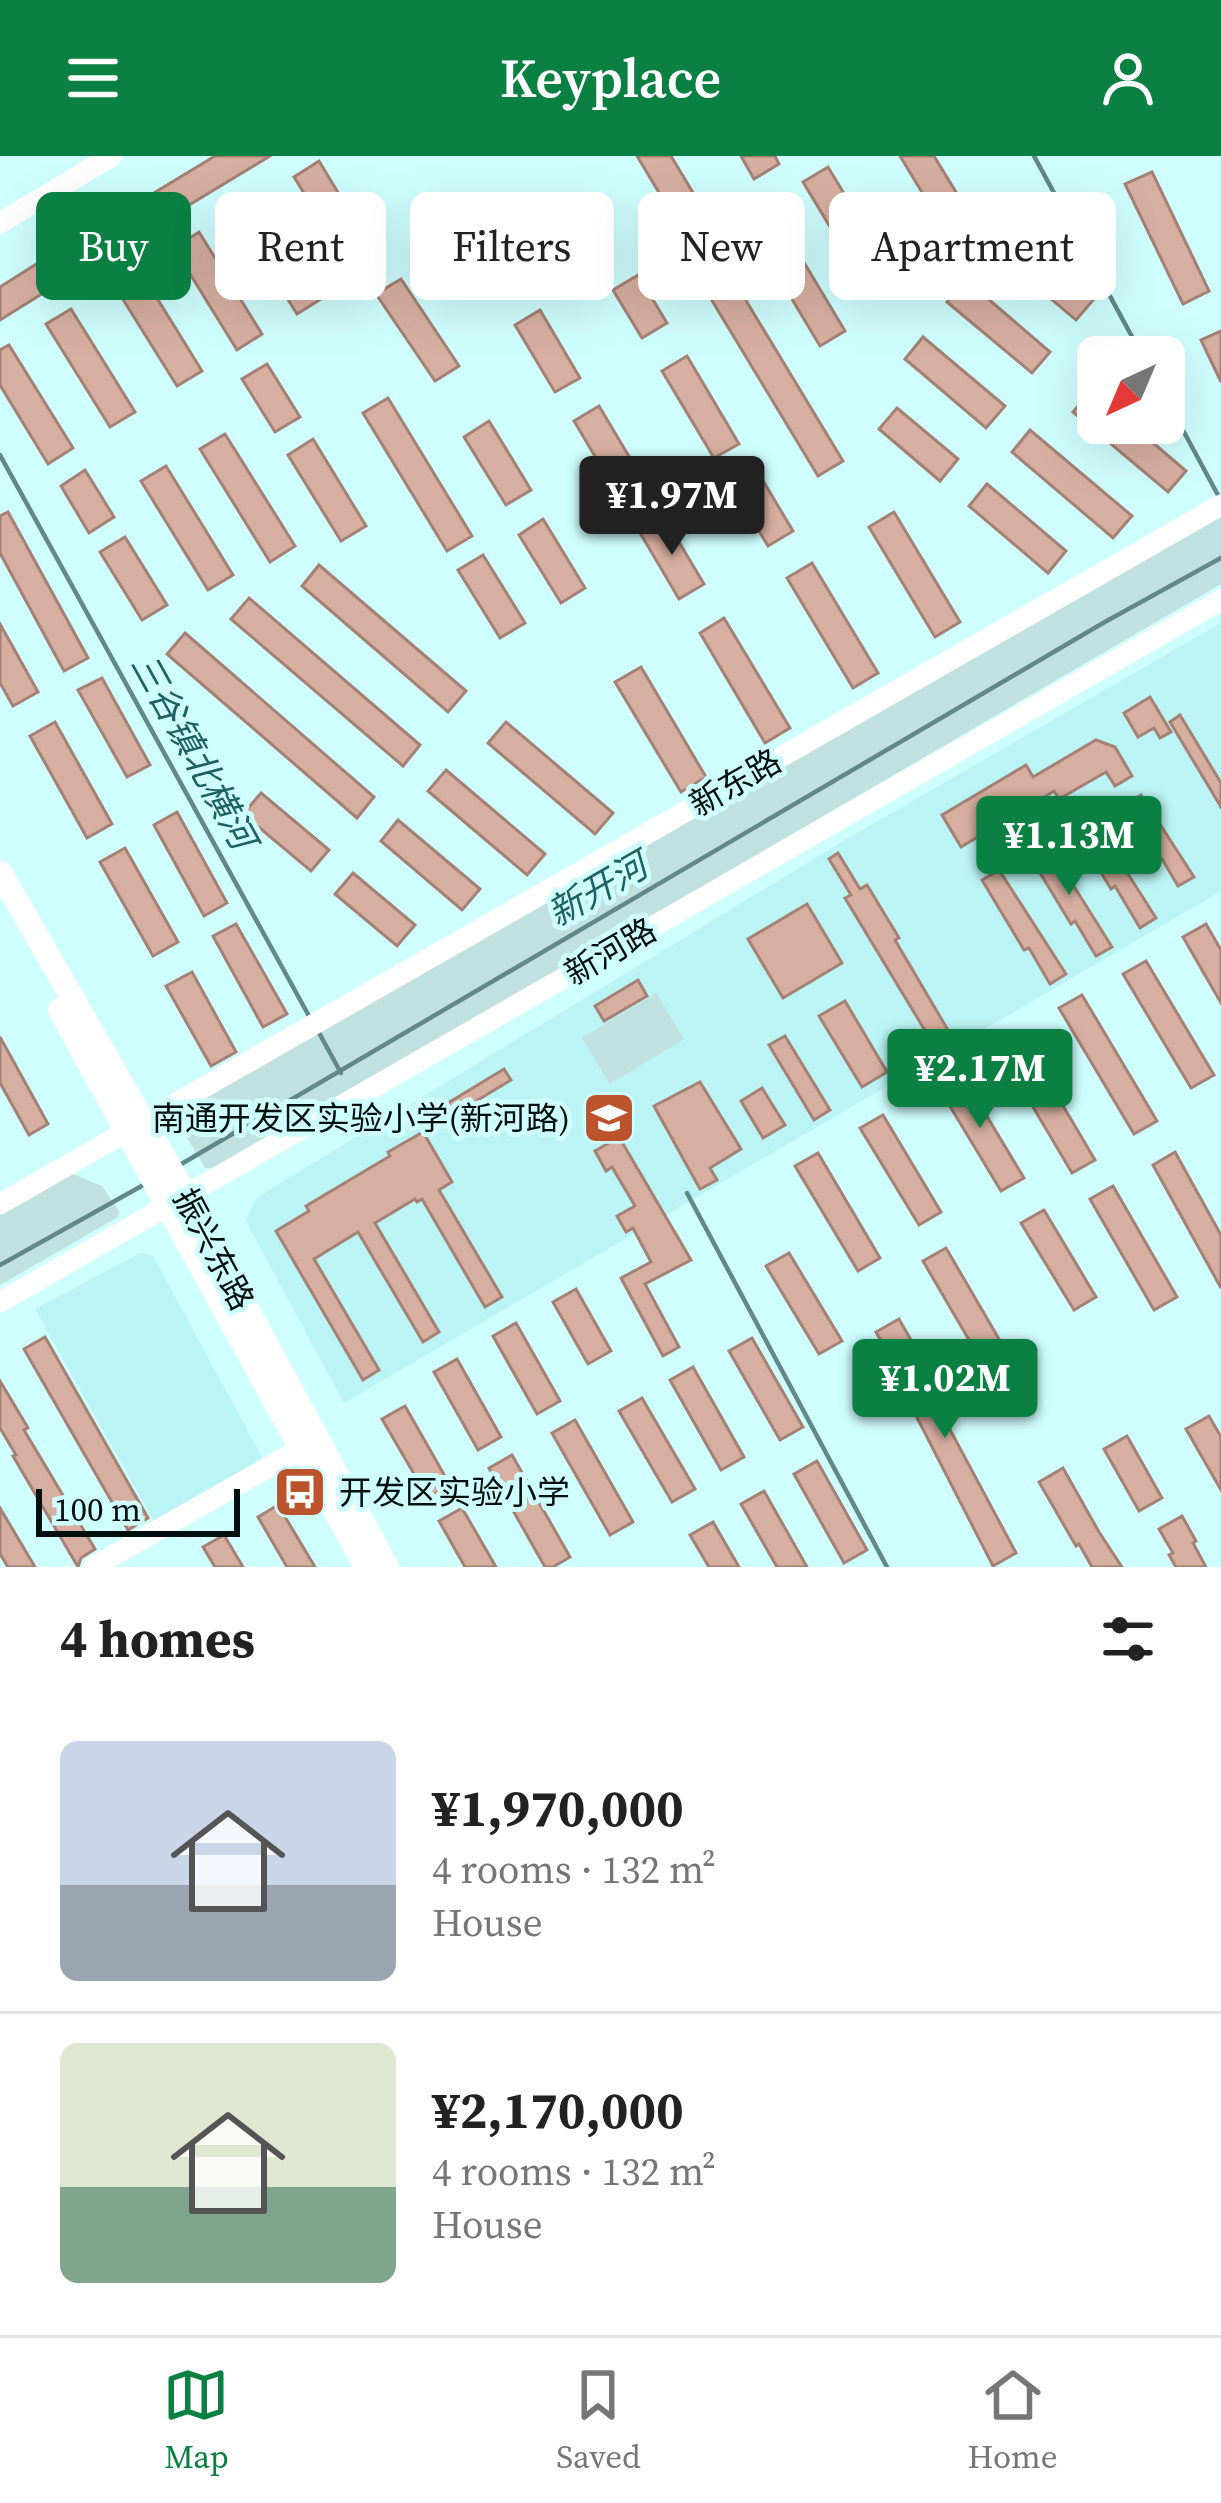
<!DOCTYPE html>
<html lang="en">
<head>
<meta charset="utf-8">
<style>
	:root { --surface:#fff; --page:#f6f6f6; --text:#222; --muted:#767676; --line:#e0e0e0; --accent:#0b8043 }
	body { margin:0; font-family:"Source Serif 4","Noto Sans SC",serif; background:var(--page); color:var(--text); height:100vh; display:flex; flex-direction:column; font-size:45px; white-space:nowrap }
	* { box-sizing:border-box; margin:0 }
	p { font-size:39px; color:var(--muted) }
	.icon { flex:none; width:66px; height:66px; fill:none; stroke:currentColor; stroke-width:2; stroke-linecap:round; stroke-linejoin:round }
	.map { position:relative; height:1411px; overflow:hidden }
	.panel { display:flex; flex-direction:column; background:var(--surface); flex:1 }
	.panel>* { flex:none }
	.banner { position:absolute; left:36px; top:36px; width:1149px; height:108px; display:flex; gap:24px }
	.needle { width:78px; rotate:224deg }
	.fabs { position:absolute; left:1077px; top:180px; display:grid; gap:24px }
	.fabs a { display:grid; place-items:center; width:108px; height:108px; border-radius:18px; background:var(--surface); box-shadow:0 12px 48px #0002; font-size:60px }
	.scale { position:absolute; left:36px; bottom:30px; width:204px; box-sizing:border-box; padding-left:12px; border:6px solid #010f0f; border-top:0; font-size:33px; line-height:42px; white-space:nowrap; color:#010f0f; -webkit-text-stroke:9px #cffefe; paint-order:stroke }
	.price { position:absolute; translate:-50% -102px; padding:0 27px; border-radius:12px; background:var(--accent); color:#fff; font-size:39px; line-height:78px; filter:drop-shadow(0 3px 6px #0008) }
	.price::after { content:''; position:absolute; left:50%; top:72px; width:36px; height:27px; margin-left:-18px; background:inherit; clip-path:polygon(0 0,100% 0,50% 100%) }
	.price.on { background:#222; color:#fff }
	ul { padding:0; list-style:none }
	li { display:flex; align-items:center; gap:36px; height:300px; padding:0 60px }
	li+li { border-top:3px solid var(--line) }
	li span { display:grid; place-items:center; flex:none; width:336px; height:240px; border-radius:18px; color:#555 }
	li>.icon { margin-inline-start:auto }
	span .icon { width:144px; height:144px; fill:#fffc; stroke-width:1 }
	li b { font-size:51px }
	h2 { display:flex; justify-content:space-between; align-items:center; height:144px; padding:0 60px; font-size:51px }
	.chip { padding:0 42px; border-radius:18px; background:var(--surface); box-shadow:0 12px 48px #0002; font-size:42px; line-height:108px }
	.chip.on { background:var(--accent); color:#fff }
	header { display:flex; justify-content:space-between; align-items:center; height:156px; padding:0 60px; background:var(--accent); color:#fff; font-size:54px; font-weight:600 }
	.tabs { display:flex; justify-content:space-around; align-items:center; height:168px; border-top:3px solid var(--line); background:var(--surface); font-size:33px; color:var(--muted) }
	.tabs a { display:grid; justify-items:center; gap:6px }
	.tabs .on { color:var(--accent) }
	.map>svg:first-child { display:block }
</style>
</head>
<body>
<header><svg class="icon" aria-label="menu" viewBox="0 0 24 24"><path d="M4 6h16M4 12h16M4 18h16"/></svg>Keyplace<svg class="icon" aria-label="person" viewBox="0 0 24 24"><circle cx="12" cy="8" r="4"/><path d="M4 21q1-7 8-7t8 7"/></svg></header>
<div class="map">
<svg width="1221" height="1411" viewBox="0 0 1221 1411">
	<rect width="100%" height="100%" fill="#cffefe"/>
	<g fill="#bbf4f4">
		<polygon points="1221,467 1221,735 344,1247 246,1065 256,1042 845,684"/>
		<polygon points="140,1097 153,1100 269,1314 160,1376 35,1153"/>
	</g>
	<g fill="#c1e0e0">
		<polygon points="1221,359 1221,428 220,1012 205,1012 186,980 189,947"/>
		<polygon points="656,837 684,883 610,928 582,882"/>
		<polygon points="68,1016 102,1030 119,1055 118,1061 0,1129 0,1056"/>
	</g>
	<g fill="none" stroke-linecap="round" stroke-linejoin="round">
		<g stroke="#628888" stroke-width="4.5">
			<polyline points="1034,0 1143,201"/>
			<polyline points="1164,239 1219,341"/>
			<polyline points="0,299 309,860"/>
			<polyline points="318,875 341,917"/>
			<polyline points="178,1010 1103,467 1221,402"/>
			<polyline points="687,1037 887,1411"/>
			<polyline points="0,1109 147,1027"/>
		</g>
	</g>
	<g fill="#d7afa1" stroke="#a48174" stroke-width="3">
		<polygon points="215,0 270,0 93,107 78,83"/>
		<polygon points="637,0 671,0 704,55 679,70"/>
		<polygon points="741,0 775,0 779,8 754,23"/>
		<polygon points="900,0 934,0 962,46 937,61"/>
		<polygon points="319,5 381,108 357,123 294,21"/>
		<polygon points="828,11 887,109 862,124 803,26"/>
		<polygon points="1152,16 1209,135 1183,148 1125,28"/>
		<polygon points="259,41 321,143 297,158 234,57"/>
		<polygon points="769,48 845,175 820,190 744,63"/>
		<polygon points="199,76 262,178 237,194 174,92"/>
		<polygon points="1019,79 1094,143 1076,164 1001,101"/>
		<polygon points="49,100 64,124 0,164 0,131"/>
		<polygon points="139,113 202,215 177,230 114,129"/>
		<polygon points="638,119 667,167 642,182 613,134"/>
		<polygon points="401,123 459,210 435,225 376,138"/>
		<polygon points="733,123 843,305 818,320 708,138"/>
		<polygon points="966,124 1050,196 1032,217 947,146"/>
		<polygon points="71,153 135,256 110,271 46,168"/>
		<polygon points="540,154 580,222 555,236 515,169"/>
		<polygon points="1221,175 1221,226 1201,184"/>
		<polygon points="923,181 1005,250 986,272 905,203"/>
		<polygon points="9,189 73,292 48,308 0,229 0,194"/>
		<polygon points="687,200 739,288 714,302 662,215"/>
		<polygon points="267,208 300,261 275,276 242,223"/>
		<polygon points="1091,235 1098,240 1098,267 1130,267 1186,315 1168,336 1073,256"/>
		<polygon points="388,242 472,380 447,395 363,257"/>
		<polygon points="599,250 652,339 627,354 574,265"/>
		<polygon points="897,252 958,303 940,325 879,273"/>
		<polygon points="489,265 531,334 506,349 464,281"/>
		<polygon points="1030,274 1132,360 1113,382 1012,296"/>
		<polygon points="225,278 295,390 270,406 200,293"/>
		<polygon points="313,283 366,370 341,385 288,299"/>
		<polygon points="753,308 793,375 768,390 727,323"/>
		<polygon points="166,310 233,419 208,434 141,325"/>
		<polygon points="85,314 114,361 89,377 61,330"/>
		<polygon points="987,328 1066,395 1048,417 969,350"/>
		<polygon points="8,356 88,502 64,515 0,397 0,360"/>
		<polygon points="894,356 960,466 935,481 869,371"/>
		<polygon points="664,361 704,428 679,443 639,375"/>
		<polygon points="543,363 585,432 561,447 519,379"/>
		<polygon points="125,381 167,449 142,464 100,396"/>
		<polygon points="483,399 525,467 500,482 458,414"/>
		<polygon points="812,407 878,517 853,532 787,422"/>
		<polygon points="319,409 466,535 448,556 302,430"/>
		<polygon points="249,442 420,589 403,610 231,463"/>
		<polygon points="724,462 790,572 765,587 700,477"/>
		<polygon points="0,468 38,536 13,550 0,527"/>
		<polygon points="185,477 374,641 357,662 167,498"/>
		<polygon points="641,511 706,621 681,636 615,526"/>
		<polygon points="102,522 150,609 127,621 78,534"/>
		<polygon points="1150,541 1171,576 1160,582 1154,572 1138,581 1124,557"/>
		<polygon points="1180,559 1221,627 1221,651 1170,566"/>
		<polygon points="55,566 112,668 87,682 30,580"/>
		<polygon points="506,566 613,657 595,678 488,587"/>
		<polygon points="1096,584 1115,591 1132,620 1115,630 1106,616 1059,643 1054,635 961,691 942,659 1026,609 1033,621"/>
		<polygon points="446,614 545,698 527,719 428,635"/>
		<polygon points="261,637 329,694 311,715 243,658"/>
		<polygon points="1141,639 1194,721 1178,730 1162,703 1158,706 1124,649"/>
		<polygon points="177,656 227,747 204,760 154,669"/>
		<polygon points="1090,658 1156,762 1140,772 1115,730 1111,733 1072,668"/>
		<polygon points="398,664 480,733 462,754 381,685"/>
		<polygon points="1046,686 1112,791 1096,800 1075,765 1071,768 1028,697"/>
		<polygon points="125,692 178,786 153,800 100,706"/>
		<polygon points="838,697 860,733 867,729 899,782 895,784 955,886 938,896 845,742 851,739 829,703"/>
		<polygon points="999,714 1066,818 1050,828 1029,792 1024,794 982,724"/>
		<polygon points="353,717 415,769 397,790 335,738"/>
		<polygon points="807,748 842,807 783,842 748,783"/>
		<polygon points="236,768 287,858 263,871 213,780"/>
		<polygon points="1206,768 1221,794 1221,847 1183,781"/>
		<polygon points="1146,805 1214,919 1191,932 1123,818"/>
		<polygon points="192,816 236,896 211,910 166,830"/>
		<polygon points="638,824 647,840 604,865 595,850"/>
		<polygon points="1082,839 1157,965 1134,978 1059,852"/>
		<polygon points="845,845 887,916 862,931 819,860"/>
		<polygon points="1020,877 1095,1004 1072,1017 997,890"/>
		<polygon points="785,880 830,954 814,964 769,889"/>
		<polygon points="0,881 48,968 29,979 0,927"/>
		<polygon points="504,913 511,924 455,958 448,947"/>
		<polygon points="959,914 1024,1022 1001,1035 936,927"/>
		<polygon points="700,926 741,993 710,1012 717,1024 700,1033 654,950"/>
		<polygon points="762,932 785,969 763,982 741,945"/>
		<polygon points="883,959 941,1056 919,1069 860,972"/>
		<polygon points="423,976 452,1026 439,1034 502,1141 485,1151 422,1043 417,1046 415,1043 375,1067 439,1176 423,1186 358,1076 314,1103 379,1214 363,1224 276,1075 309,1055 306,1050 390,1000 388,996"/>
		<polygon points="619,981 691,1104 645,1128 679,1191 663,1200 621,1122 651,1106 633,1072 626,1076 617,1060 635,1050 612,1011 606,1015 595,995"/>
		<polygon points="1175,996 1221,1079 1221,1132 1153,1009"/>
		<polygon points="818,997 880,1102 858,1115 795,1010"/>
		<polygon points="1113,1030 1177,1141 1154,1154 1090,1043"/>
		<polygon points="1044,1054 1096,1141 1074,1154 1021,1067"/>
		<polygon points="946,1092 999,1183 976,1196 923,1105"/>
		<polygon points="789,1097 842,1185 819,1198 766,1110"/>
		<polygon points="576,1133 611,1195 588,1208 553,1146"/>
		<polygon points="899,1163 935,1226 931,1228 952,1265 947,1268 1016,1397 993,1410 907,1242 912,1239 876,1176"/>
		<polygon points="516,1167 560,1245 537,1258 493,1180"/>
		<polygon points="45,1181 148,1362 128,1374 24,1193"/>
		<polygon points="752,1182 803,1271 780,1284 729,1195"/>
		<polygon points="457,1203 501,1281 478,1294 434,1216"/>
		<polygon points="693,1211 744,1301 721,1314 670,1224"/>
		<polygon points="0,1225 28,1272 24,1274 95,1393 81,1402 78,1411 13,1300 16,1299 0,1272"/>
		<polygon points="642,1242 695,1333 672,1346 619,1255"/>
		<polygon points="405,1250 450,1329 428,1342 382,1263"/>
		<polygon points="1209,1260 1221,1281 1221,1334 1186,1273"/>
		<polygon points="575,1264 633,1366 610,1379 552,1277"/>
		<polygon points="1127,1280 1162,1342 1139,1355 1104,1293"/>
		<polygon points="512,1299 570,1401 553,1411 545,1411 489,1312"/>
		<polygon points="817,1305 867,1394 844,1407 794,1318"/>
		<polygon points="1063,1312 1099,1376 1122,1411 1092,1411 1079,1388 1076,1390 1039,1326"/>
		<polygon points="764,1335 807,1411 777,1411 741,1348"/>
		<polygon points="278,1349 315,1411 287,1411 258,1361"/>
		<polygon points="0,1352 35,1411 8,1411 0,1398"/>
		<polygon points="462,1352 496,1411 465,1411 439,1365"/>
		<polygon points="1182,1360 1196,1385 1193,1387 1206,1411 1176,1411 1169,1399 1173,1397 1159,1373"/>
		<polygon points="713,1366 739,1411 709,1411 690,1379"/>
		<polygon points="224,1379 243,1411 215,1411 203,1391"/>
	</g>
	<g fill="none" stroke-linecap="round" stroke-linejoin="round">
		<g stroke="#fff" stroke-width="21">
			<polyline points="0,67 112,0"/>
			<polyline points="0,1048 1221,349"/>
			<polyline points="0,1146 1221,444"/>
			<polyline points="93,1411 311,1287"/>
		</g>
		<g stroke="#fff" stroke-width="24">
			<polyline points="0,716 185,1038 387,1411"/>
			<polyline points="60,854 366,1411"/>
		</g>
	</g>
	<defs>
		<g id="school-square" transform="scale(2.7)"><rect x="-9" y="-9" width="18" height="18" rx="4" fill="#bb542c" stroke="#cffefe"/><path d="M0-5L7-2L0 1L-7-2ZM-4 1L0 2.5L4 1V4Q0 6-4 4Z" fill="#fff"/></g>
		<g id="bus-square" transform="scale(2.7)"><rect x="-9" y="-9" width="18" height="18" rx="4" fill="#bb542c" stroke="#cffefe"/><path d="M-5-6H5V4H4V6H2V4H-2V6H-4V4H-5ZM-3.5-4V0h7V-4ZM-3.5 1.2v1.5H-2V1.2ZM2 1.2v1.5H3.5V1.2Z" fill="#fff"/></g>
	</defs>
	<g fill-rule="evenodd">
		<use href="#school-square" x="609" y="962"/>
		<use href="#bus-square" x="300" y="1336"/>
	</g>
	<g text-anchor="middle" stroke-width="10" stroke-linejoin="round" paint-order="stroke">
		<g font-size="33" fill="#010f0f" stroke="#cffefe">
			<text transform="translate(735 626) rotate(-30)" y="12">新东路</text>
			<text transform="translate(610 795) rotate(-30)" y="12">新河路</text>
			<text transform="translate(214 1093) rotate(62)" y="12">振兴东路</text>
		</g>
		<g font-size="33" fill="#010f0f" stroke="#cffefe" text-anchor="end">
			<text x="570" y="974">南通开发区实验小学(新河路)</text>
			<text x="339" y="1348" text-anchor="start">开发区实验小学</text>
		</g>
		<g font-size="36" font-style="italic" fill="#1f6161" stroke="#cffefe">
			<text transform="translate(194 595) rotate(61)" y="13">三谷镇北横河</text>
			<text transform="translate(597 733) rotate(-30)" y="13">新开河</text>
		</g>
	</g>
</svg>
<div class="fabs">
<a><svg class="needle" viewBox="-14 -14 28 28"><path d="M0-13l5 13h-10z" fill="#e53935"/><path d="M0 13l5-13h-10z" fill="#767676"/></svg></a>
</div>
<div class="scale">100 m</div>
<b class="price on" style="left:672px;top:402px">¥1.97M</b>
<b class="price" style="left:1069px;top:742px">¥1.13M</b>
<b class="price" style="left:980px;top:975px">¥2.17M</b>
<b class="price" style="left:945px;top:1285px">¥1.02M</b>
<div class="banner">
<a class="chip on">Buy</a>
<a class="chip">Rent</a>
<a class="chip">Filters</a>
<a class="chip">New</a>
<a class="chip">Apartment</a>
</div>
</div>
<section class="panel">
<h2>4 homes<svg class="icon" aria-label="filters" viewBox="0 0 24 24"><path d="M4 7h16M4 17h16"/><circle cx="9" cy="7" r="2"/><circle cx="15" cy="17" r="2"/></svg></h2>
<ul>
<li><span style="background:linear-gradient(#c9d6e8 60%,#9aa5b1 0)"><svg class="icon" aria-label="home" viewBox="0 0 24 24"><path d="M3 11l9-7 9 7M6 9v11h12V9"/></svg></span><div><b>¥1,970,000</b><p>4 rooms · 132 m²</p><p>House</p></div></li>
<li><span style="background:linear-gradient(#dfe7d0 60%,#7fa58c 0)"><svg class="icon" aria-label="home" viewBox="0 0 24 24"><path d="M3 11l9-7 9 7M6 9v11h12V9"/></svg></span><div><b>¥2,170,000</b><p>4 rooms · 132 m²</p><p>House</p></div></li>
</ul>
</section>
<nav class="tabs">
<a class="on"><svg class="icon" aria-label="map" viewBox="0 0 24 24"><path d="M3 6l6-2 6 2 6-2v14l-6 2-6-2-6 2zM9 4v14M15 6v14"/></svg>Map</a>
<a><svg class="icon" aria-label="saved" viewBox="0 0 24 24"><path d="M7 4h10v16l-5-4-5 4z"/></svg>Saved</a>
<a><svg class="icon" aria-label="home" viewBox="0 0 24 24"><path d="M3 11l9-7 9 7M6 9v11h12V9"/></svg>Home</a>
</nav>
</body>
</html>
